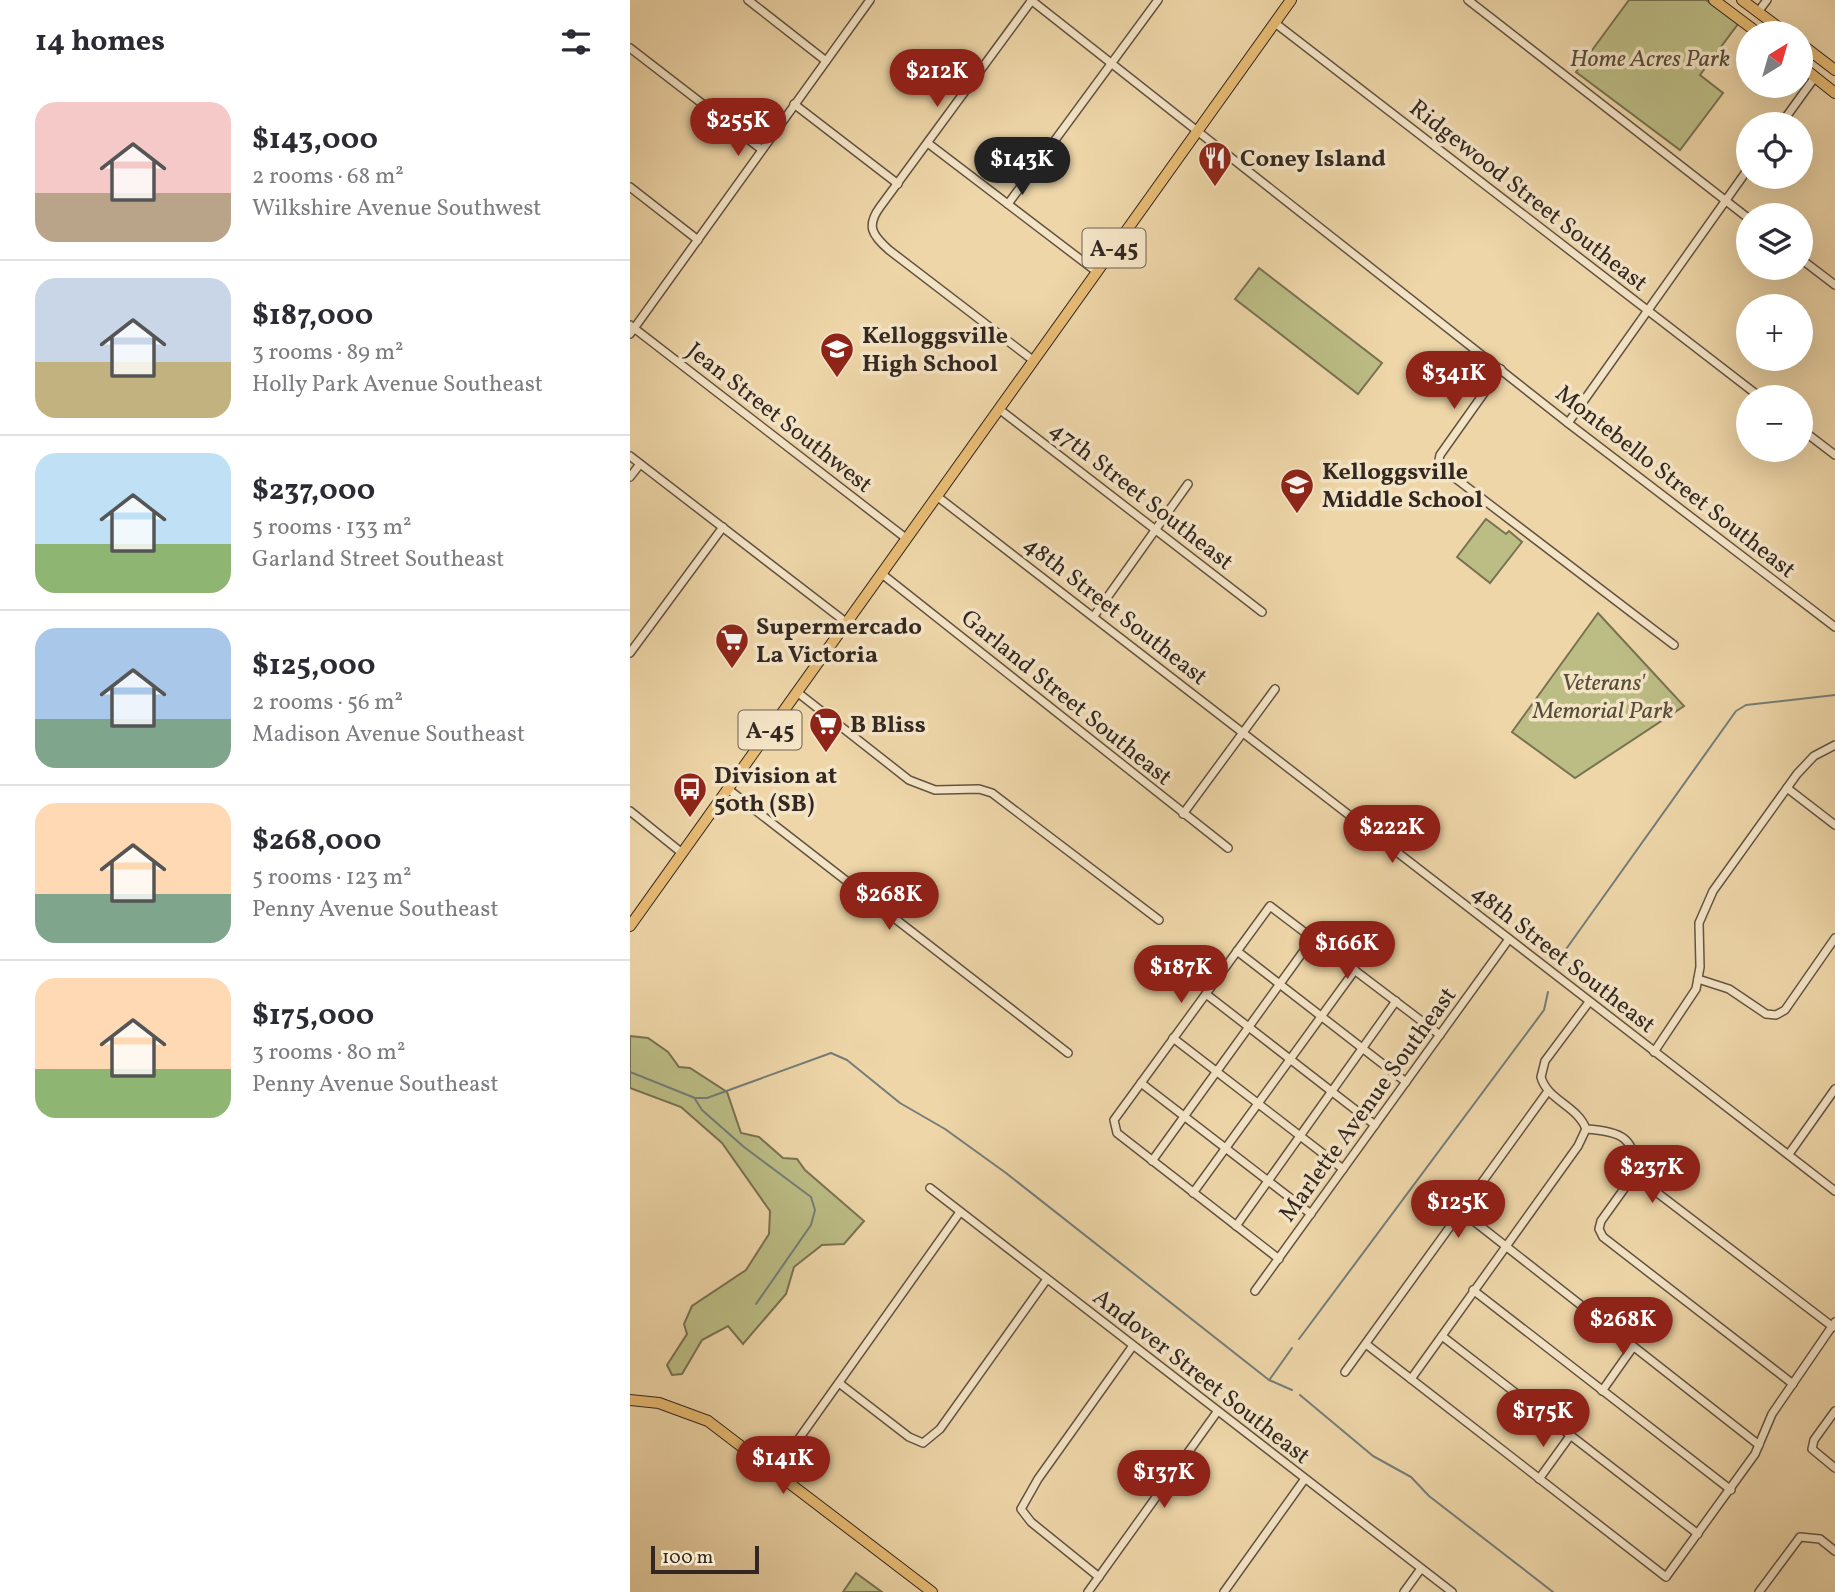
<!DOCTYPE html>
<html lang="en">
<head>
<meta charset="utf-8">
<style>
	:root { --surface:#fff; --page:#f7f7f7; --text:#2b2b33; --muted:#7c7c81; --line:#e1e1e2; --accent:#8f2418 }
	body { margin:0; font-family:Vollkorn,serif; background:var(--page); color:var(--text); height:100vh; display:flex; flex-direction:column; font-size:26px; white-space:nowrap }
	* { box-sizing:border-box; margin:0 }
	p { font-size:23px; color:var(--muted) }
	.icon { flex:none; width:38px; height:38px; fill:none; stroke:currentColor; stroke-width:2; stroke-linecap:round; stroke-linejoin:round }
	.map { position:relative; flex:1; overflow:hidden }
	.drawer { display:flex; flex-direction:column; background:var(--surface); width:630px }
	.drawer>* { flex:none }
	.needle { width:46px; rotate:37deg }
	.controls { position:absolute; left:1106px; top:21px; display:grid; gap:14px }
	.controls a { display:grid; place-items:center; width:77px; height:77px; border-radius:50%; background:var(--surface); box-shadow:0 7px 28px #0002; font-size:35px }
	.scale { position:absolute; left:21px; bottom:18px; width:108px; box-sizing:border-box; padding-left:7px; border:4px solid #332821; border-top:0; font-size:19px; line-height:24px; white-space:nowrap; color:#332821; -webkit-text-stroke:5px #f4e4c6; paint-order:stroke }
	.price { position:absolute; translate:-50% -60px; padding:0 16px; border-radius:24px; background:var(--accent); color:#fff; font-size:23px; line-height:46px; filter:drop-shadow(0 2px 4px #0008) }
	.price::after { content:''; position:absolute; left:50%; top:42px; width:21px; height:16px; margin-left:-10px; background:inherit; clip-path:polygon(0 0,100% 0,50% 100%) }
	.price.on { background:#222; color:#fff }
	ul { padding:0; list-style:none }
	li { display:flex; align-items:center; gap:21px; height:175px; padding:0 35px }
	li+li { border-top:2px solid var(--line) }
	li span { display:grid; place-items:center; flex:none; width:196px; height:140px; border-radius:21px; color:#555 }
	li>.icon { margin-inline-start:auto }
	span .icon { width:84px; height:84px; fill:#fffc; stroke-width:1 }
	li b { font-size:30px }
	h2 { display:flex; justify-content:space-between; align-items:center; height:84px; padding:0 35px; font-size:30px }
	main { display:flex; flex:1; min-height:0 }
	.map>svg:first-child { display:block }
</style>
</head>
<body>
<main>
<section class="drawer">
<h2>14 homes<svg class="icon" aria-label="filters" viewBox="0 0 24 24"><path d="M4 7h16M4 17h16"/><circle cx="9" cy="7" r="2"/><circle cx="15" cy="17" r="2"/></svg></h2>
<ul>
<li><span style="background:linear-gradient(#f6c9c9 65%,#b9a48a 0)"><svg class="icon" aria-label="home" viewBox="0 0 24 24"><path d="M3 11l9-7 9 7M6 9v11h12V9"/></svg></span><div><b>$143,000</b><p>2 rooms · 68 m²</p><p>Wilkshire Avenue Southwest</p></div></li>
<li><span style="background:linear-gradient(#c9d6e8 60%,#c2b280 0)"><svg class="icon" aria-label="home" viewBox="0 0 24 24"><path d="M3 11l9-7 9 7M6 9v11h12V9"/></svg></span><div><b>$187,000</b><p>3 rooms · 89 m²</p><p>Holly Park Avenue Southeast</p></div></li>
<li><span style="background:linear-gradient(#bfe0f5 65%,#8fb573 0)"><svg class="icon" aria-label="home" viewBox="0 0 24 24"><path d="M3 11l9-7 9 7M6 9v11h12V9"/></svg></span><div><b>$237,000</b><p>5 rooms · 133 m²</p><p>Garland Street Southeast</p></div></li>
<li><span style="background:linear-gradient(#a9c7e8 65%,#7fa58c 0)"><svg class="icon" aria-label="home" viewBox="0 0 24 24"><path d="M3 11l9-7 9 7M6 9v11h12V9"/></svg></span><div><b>$125,000</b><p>2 rooms · 56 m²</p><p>Madison Avenue Southeast</p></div></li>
<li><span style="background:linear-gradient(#ffd9b3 65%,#7fa58c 0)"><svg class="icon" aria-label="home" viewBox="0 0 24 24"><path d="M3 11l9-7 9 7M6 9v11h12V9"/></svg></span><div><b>$268,000</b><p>5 rooms · 123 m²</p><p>Penny Avenue Southeast</p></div></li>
<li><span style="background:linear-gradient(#ffd9b3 65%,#8fb573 0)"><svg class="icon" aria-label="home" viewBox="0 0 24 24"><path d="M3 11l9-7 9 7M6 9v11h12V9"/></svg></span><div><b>$175,000</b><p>3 rooms · 80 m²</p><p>Penny Avenue Southeast</p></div></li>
</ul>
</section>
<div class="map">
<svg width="1205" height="1592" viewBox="0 0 1205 1592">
	<rect width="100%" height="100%" fill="#eed6a8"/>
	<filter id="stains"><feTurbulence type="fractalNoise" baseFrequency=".00286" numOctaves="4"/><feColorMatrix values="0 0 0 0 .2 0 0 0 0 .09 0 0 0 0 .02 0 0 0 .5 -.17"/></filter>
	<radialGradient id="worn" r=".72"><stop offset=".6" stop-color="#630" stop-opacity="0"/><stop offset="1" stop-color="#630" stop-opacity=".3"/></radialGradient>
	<g fill="#bcbd85" stroke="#787253" stroke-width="2">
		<polygon points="999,0 1076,0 1108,24 1070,75 1093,93 1050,150 946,72"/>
		<polygon points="629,268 752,363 728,394 605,299"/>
		<polygon points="856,519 876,534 879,531 892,542 860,583 827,557"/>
		<polygon points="968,613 1054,706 945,778 882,732"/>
		<polygon points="0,1036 18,1038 38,1052 49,1067 60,1068 97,1092 111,1133 129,1137 153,1158 167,1159 175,1170 234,1221 214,1244 192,1245 164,1267 156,1294 113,1344 98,1326 72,1340 52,1374 42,1375 37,1365 57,1334 54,1324 62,1306 116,1270 139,1234 140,1211 92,1143 51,1107 0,1088"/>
		<polygon points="226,1573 252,1592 213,1592"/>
	</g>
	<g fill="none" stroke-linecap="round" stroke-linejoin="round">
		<g stroke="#747d79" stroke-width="2">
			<polyline points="929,959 1106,711 1116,705 1205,695"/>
			<polyline points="0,1072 65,1098 77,1098 201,1053 217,1060 270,1103 315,1129 376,1173 639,1380 662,1390"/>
			<polyline points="65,1099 72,1110 114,1147 181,1197 185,1210 181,1225 126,1304"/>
			<polyline points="669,1339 914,1010 918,992"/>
			<polyline points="640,1379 662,1348"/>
			<polyline points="670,1395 743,1456 781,1477 799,1496 923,1592"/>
		</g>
		<g stroke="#625443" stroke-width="10">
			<g id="minor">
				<polyline points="118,0 196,61"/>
				<polyline points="401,0 938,423 1205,627"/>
				<path d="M402,0L250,207C236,226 242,235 259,250L404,361"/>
				<polyline points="838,0 1118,218"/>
				<polyline points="1128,12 1137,0"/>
				<polyline points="645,23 1130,397"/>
				<polyline points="0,48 131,149"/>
				<polyline points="164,104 268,184"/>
				<polyline points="1151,124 1185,77"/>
				<polyline points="299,144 467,272"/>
				<polyline points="0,187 68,240"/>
				<polyline points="378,204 528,0"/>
				<polyline points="1171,259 1205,285"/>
				<polyline points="0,325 277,539"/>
				<polyline points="0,334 240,0"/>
				<polyline points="871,369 810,455 808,465 1044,645"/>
				<polyline points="369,409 632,612"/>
				<polyline points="938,423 1118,169"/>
				<polyline points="1171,429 1205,455"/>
				<polyline points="0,456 217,623"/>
				<polyline points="0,477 10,464"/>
				<polyline points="308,497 1205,1191"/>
				<polyline points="252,574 598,848"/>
				<polyline points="464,616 558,484"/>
				<polyline points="0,653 93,527"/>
				<polyline points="167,692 279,780 305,790 349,789 362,793 529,920"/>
				<polyline points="1157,788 1205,825"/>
				<polyline points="98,789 438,1053"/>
				<polyline points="0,811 52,853"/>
				<polyline points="553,814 645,689"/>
				<polyline points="607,951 776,1082"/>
				<polyline points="1068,979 1099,989 1136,1014 1146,1015 1155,1010 1205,938"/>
				<polyline points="576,994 745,1125"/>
				<path d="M959,1002L915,1061L911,1077C917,1100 948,1106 956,1129C989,1131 1008,1137 1004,1175L1203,1327"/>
				<polyline points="543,1038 713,1169"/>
				<polyline points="1024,1052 1066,989 1070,967 1069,923 1083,891 1167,774 1184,756 1205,745"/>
				<polyline points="511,1083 681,1214"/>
				<polyline points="1159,1154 1205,1089"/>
				<polyline points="522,1161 683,938"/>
				<polyline points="1004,1175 971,1221 969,1229 973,1237 1163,1384"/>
				<polyline points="300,1188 822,1592"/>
				<polyline points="563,1193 725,970"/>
				<polyline points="831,1211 1129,1445"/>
				<polyline points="606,1226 766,1001"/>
				<polyline points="649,1259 487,1133 484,1120 640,906 810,1035"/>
				<polyline points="843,1290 1101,1490"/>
				<polyline points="625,1291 879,939"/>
				<polyline points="812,1336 1068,1534"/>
				<polyline points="736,1344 1036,1577 1125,1454 1142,1414 1205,1322"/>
				<polyline points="715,1372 918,1091"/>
				<polyline points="781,1379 948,1146 956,1129"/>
				<polyline points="209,1383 279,1437 293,1443 310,1429 417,1279"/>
				<polyline points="972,1391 1003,1347"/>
				<polyline points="1205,1411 1184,1440 1182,1449 1205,1468"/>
				<polyline points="146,1471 330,1212"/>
				<polyline points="909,1479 940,1436"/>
				<polyline points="469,1577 401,1522 391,1509 408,1479 502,1347"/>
				<polyline points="458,1592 587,1412"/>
				<polyline points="594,1592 674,1480"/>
				<polyline points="774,1592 790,1570"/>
				<polyline points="1129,1592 1170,1537 1190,1539 1205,1551"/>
			</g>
		</g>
		<g stroke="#332821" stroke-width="12">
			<g id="major">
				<polyline points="1084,0 1128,33"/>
				<polyline points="1112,0 1156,33"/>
				<polyline points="1171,44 1205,70"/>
				<polyline points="1171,66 1205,93"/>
				<polyline points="0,926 661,0"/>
				<polyline points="0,1400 29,1403 78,1421 302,1592"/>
			</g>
		</g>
		<use href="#minor" stroke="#f4e4c6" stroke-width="7"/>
		<use href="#major" stroke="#e7bb74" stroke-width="10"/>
	</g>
	<defs>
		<g id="restaurant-pin" transform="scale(1.75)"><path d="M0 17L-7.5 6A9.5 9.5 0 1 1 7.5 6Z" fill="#8f2418" stroke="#f4e4c6"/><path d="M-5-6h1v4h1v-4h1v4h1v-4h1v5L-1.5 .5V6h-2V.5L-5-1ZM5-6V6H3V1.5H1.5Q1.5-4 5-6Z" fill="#fff"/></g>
		<g id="school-pin" transform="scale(1.75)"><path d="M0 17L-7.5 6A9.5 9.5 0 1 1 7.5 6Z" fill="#8f2418" stroke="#f4e4c6"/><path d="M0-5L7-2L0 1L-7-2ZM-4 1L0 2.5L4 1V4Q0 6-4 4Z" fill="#fff"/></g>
		<g id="supermarket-pin" transform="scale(1.75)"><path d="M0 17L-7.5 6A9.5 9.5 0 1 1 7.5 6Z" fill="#8f2418" stroke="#f4e4c6"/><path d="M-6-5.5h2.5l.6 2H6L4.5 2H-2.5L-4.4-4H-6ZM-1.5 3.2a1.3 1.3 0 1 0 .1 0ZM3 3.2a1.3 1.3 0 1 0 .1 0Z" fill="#fff"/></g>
		<g id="bus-pin" transform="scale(1.75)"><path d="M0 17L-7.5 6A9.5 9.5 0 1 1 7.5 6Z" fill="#8f2418" stroke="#f4e4c6"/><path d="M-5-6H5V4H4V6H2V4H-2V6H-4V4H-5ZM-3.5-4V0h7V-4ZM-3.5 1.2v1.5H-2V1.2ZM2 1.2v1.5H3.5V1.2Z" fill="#fff"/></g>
	</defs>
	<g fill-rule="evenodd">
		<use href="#restaurant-pin" x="585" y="158"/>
		<use href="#school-pin" x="207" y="349"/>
		<use href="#school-pin" x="667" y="485"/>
		<use href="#supermarket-pin" x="102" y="640"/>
		<use href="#supermarket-pin" x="196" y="724"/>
		<use href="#bus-pin" x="60" y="789"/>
	</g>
	<g text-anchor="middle" stroke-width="7" stroke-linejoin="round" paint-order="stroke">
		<g fill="#f4e4c6" stroke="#6d6052" stroke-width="2">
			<rect x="452.5" y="228.5" width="63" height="39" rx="5"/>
			<rect x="108.5" y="710.5" width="63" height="39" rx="5"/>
		</g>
		<g font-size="23" font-weight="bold" fill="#332821">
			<text x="484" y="256">A-45</text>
			<text x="140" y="738">A-45</text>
		</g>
		<g font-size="24" font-style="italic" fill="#554d3a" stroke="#f4e4c6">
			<text x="1020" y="66">Home Acres Park</text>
			<text x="973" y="690">Veterans'<tspan x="973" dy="28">Memorial Park</tspan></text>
		</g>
		<g font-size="24" font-weight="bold" fill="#332821" stroke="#f4e4c6" text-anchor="start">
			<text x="610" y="166">Coney Island</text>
			<text x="232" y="343">Kelloggsville<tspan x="232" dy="28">High School</tspan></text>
			<text x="692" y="479">Kelloggsville<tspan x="692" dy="28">Middle School</tspan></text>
			<text x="126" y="634">Supermercado<tspan x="126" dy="28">La Victoria</tspan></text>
			<text x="220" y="732">B Bliss</text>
			<text x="84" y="783">Division at<tspan x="84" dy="28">50th (SB)</tspan></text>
		</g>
		<g font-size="24" fill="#332821" stroke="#f4e4c6">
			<text transform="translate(899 195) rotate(38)" y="8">Ridgewood Street Southeast</text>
			<text transform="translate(150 417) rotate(38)" y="8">Jean Street Southwest</text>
			<text transform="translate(1046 481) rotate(38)" y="8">Montebello Street Southeast</text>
			<text transform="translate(512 495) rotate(38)" y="8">47th Street Southeast</text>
			<text transform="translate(486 610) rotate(38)" y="8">48th Street Southeast</text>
			<text transform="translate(437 697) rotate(39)" y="8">Garland Street Southeast</text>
			<text transform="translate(934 958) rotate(38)" y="8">48th Street Southeast</text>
			<text transform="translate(737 1104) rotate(-54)" y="8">Marlette Avenue Southeast</text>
			<text transform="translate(572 1376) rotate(38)" y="8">Andover Street Southeast</text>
		</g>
	</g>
	<rect width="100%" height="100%" filter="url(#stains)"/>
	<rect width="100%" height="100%" fill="url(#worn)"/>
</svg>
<div class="controls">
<a><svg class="needle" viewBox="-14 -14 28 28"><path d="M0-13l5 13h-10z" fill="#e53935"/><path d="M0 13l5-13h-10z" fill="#7c7c81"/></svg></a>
<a><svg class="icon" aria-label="locate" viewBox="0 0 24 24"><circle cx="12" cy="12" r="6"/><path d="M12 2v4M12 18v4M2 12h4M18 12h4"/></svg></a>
<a><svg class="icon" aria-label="layers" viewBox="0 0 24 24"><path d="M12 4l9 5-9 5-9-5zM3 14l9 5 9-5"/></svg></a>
<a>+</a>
<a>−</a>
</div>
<div class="scale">100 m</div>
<b class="price" style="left:307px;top:109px">$212K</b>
<b class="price" style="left:108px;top:158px">$255K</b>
<b class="price on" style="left:392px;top:197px">$143K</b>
<b class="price" style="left:824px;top:411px">$341K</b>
<b class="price" style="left:762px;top:865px">$222K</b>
<b class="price" style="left:259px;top:932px">$268K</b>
<b class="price" style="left:717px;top:981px">$166K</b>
<b class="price" style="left:551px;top:1005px">$187K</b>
<b class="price" style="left:1022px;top:1205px">$237K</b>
<b class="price" style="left:828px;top:1240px">$125K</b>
<b class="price" style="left:993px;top:1357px">$268K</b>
<b class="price" style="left:913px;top:1449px">$175K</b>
<b class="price" style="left:153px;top:1496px">$141K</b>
<b class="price" style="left:534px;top:1510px">$137K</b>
</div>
</main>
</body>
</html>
